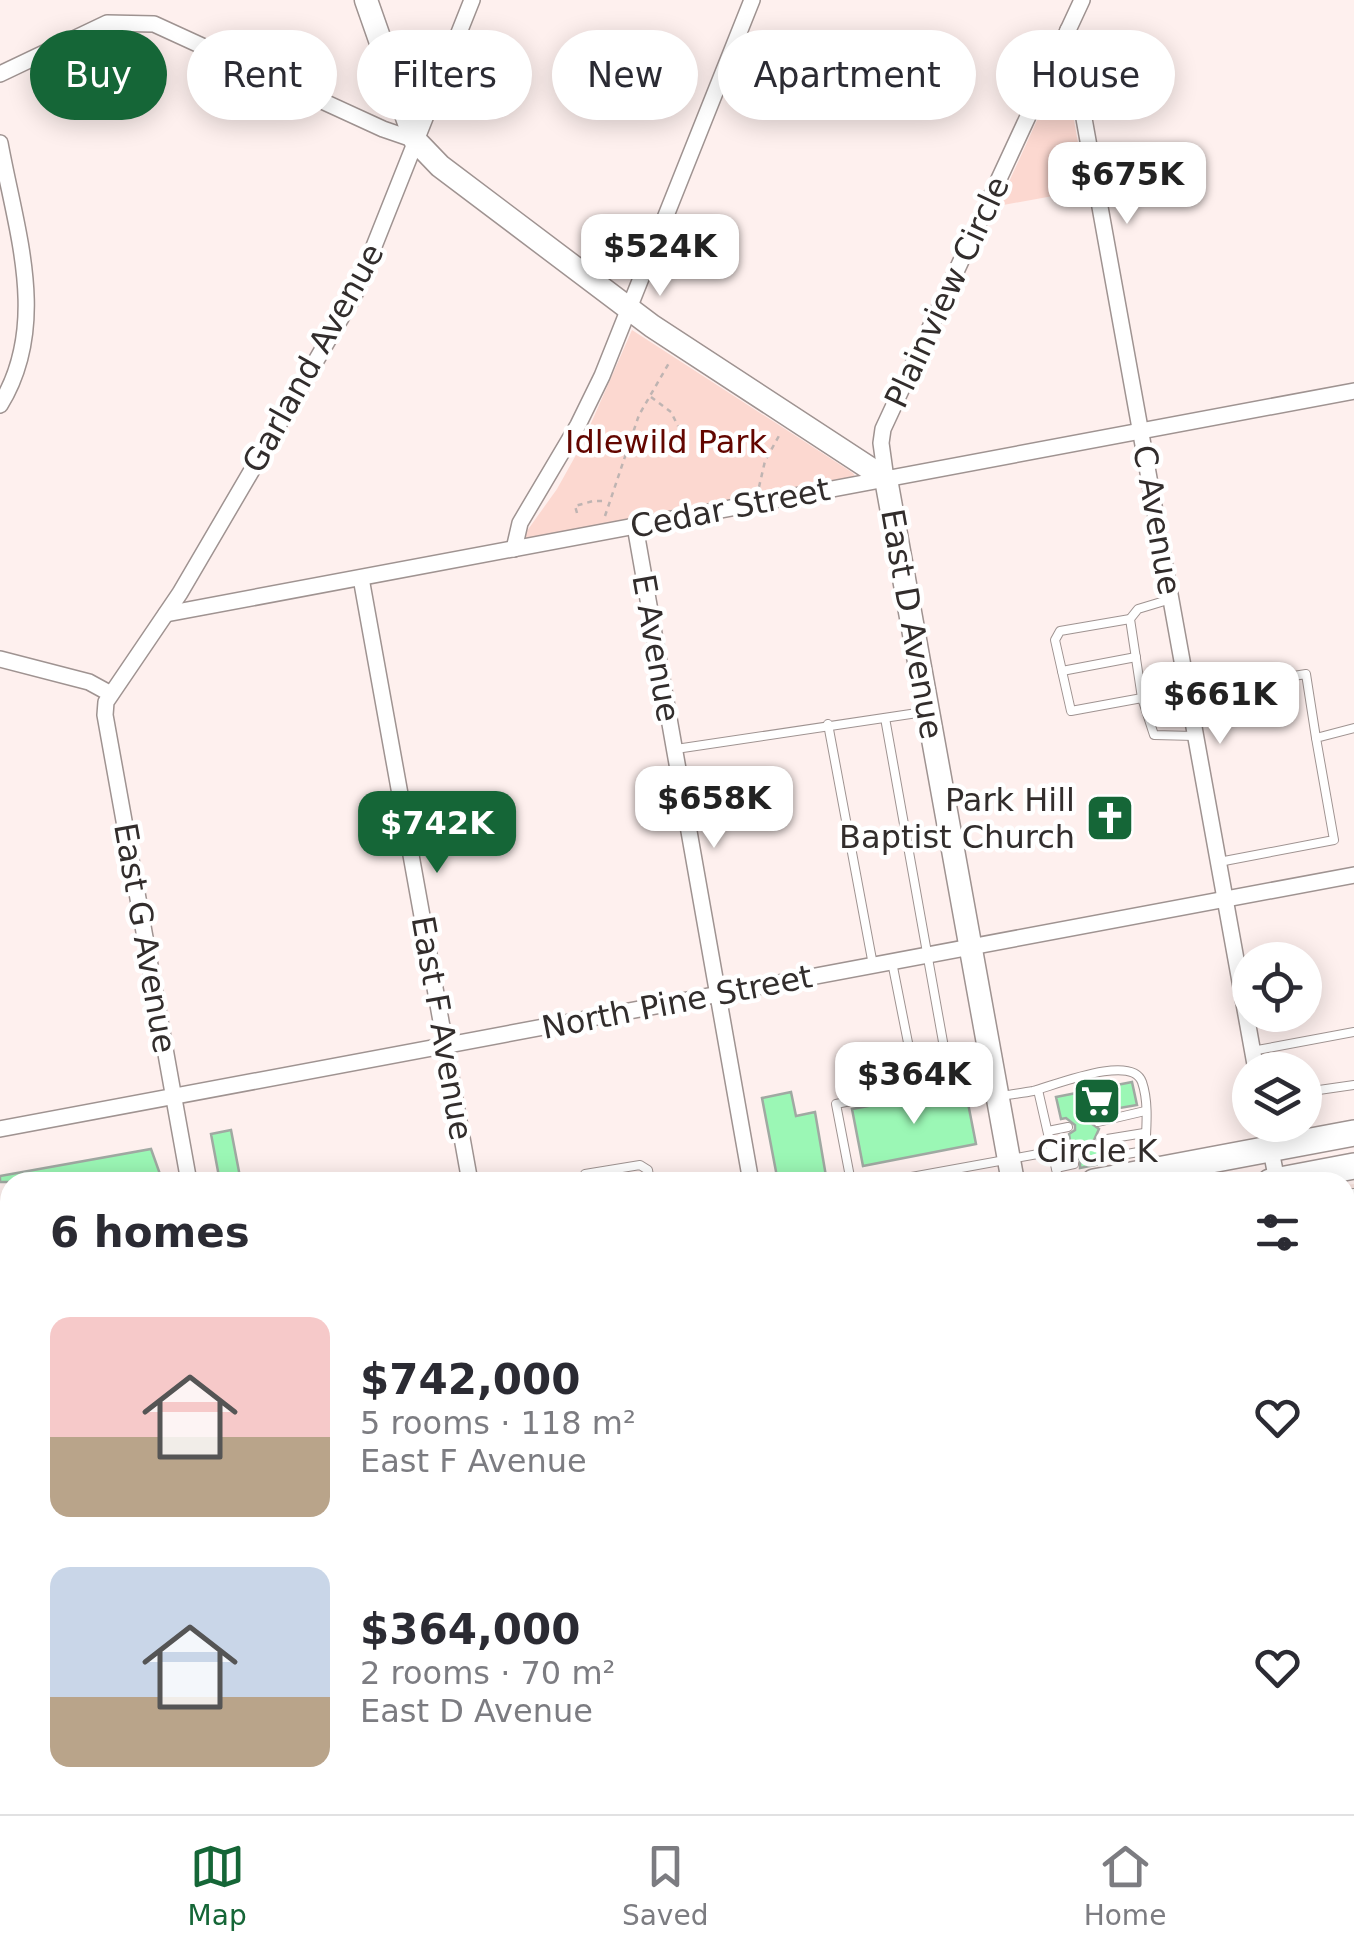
<!DOCTYPE html>
<html lang="en">
<head>
<meta charset="utf-8">
<style>
	:root { --surface:#fff; --page:#f2f2f3; --text:#2b2b33; --muted:#7c7c81; --line:#e1e1e2; --accent:#156637 }
	body { margin:0; font-family:"DejaVu Sans",sans-serif; background:var(--page); color:var(--text); height:100vh; display:flex; flex-direction:column; font-size:38px; white-space:nowrap }
	* { box-sizing:border-box; margin:0 }
	p { font-size:32px; color:var(--muted) }
	.icon { flex:none; width:55px; height:55px; fill:none; stroke:currentColor; stroke-width:2; stroke-linecap:round; stroke-linejoin:round }
	.map { position:relative; flex:1; overflow:hidden }
	.panel { position:absolute; left:0px; top:1172px; width:1355px; height:642px; display:flex; flex-direction:column; background:var(--surface); border-radius:30px 30px 0 0; box-shadow:0 5px 25px #0003 }
	.panel>* { flex:none }
	.banner { position:absolute; left:30px; top:30px; width:1295px; height:90px; display:flex; gap:20px }
	.tools { position:absolute; left:1232px; top:942px; display:grid; gap:20px }
	.tools a { display:grid; place-items:center; width:90px; height:90px; border-radius:50%; background:var(--surface); box-shadow:0 5px 25px #0003; font-size:50px }
	.price { position:absolute; translate:-50% -85px; padding:0 22px; border-radius:20px; background:#fff; color:#222; font-size:32px; line-height:65px; filter:drop-shadow(0 2px 5px #0008) }
	.price::after { content:''; position:absolute; left:50%; top:60px; width:30px; height:22px; margin-left:-15px; background:inherit; clip-path:polygon(0 0,100% 0,50% 100%) }
	.price.selected { background:var(--accent); color:#fff }
	ul { padding:0; list-style:none }
	li { display:flex; align-items:center; gap:30px; height:250px; padding:0 50px }
	li span { display:grid; place-items:center; flex:none; width:280px; height:200px; border-radius:20px; color:#555 }
	li>.icon { margin-inline-start:auto }
	span .icon { width:120px; height:120px; fill:#fffc; stroke-width:1 }
	li b { font-size:42px }
	h2 { display:flex; justify-content:space-between; align-items:center; height:120px; padding:0 50px; font-size:42px }
	.pill { padding:0 35px; border-radius:45px; background:var(--surface); box-shadow:0 5px 25px #0003; font-size:35px; line-height:90px }
	.pill.selected { background:var(--accent); color:#fff }
	.dock { display:flex; justify-content:space-around; align-items:center; height:140px; border-top:2px solid var(--line); background:var(--surface); font-size:28px; color:var(--muted) }
	.dock a { display:grid; justify-items:center; gap:5px }
	.dock .selected { color:var(--accent) }
	.map>svg:first-child { display:block }
</style>
</head>
<body>
<div class="map">
<svg width="1354" height="1814" viewBox="0 0 1354 1814">
	<rect width="100%" height="100%" fill="#fef0ee"/>
	<polygon fill="#f7e2dd" points="1354,1184 1354,1294 1345,1295 1345,1185"/>
	<g fill="#fcd8d0">
		<polygon points="1062,72 1066,73 1086,190 998,206 1058,74"/>
		<polygon points="632,330 853,473 856,478 514,549 557,489 581,446"/>
	</g>
	<g fill="#9bf7b5" stroke="#a0a9a2" stroke-width="2.5">
		<polygon points="1132,1082 1137,1105 1096,1112 1091,1123 1099,1129 1094,1140 1096,1145 1102,1147 1097,1156 1100,1164 1080,1168 1080,1160 1073,1155 1078,1146 1070,1141 1069,1134 1075,1130 1075,1125 1066,1118 1061,1119 1056,1097"/>
		<polygon points="965,1088 976,1144 863,1166 852,1109"/>
		<polygon points="791,1092 796,1116 815,1112 827,1182 778,1182 762,1098"/>
		<polygon points="231,1130 241,1182 220,1182 211,1134"/>
		<polygon points="151,1149 160,1174 127,1182 0,1182 0,1176"/>
	</g>
	<g fill="none" stroke-linecap="round" stroke-linejoin="round">
		<g stroke="#9f9391" stroke-width="10">
			<g id="lane">
				<polyline points="1171,599 1138,609 1130,619 1142,698 1154,735 1195,736"/>
				<polyline points="1130,619 1060,631 1055,640 1071,711 1142,698"/>
				<polyline points="1062,671 1136,657"/>
				<polyline points="1188,693 1306,674 1316,738"/>
				<polyline points="885,718 950,1081"/>
				<polyline points="828,724 873,965"/>
				<polyline points="676,749 924,712"/>
				<polyline points="1219,862 1334,840 1316,738 1354,728"/>
				<polyline points="892,962 917,1088"/>
				<polyline points="1252,1051 1354,1032"/>
				<polyline points="1038,1090 1059,1182"/>
				<polyline points="1305,1092 1354,1085"/>
				<path d="M1002,1096C1012,1094 1023,1093 1033,1091C1053,1086 1132,1053 1142,1082C1151,1108 1144,1142 1145,1168"/>
				<polyline points="1098,1122 1145,1111"/>
				<polyline points="1048,1131 1068,1127"/>
				<polyline points="1101,1140 1144,1133"/>
				<polyline points="1104,1158 1144,1151"/>
				<polyline points="1056,1168 1074,1164"/>
				<polyline points="586,1182 585,1174 640,1165 648,1170 650,1182"/>
				<polyline points="851,1182 836,1104 989,1073"/>
				<polyline points="884,1182 1071,1148"/>
				<polyline points="1345,1194 1354,1193"/>
				<polyline points="1345,1267 1354,1266"/>
				<polyline points="0,1278 10,1278"/>
				<polyline points="0,1616 10,1614"/>
			</g>
		</g>
		<g stroke="#9f9391" stroke-width="18">
			<g id="street">
				<polyline points="1068,30 1256,1070"/>
				<polyline points="0,74 107,23 154,24 383,129 415,140"/>
				<path d="M0,143C16,231 50,324 0,405"/>
				<polyline points="886,479 881,443 883,429 1082,0"/>
				<polyline points="635,526 751,1182"/>
				<polyline points="514,549 520,523 578,425 602,376 752,0"/>
				<polyline points="361,578 470,1182"/>
				<polyline points="166,614 1354,391"/>
				<polyline points="0,659 89,682 111,694"/>
				<polyline points="1266,1125 1277,1181"/>
				<polyline points="0,1129 1354,875"/>
				<polyline points="189,1182 105,715 106,702 180,593 355,294 472,0"/>
				<polyline points="1345,1424 1354,1422"/>
				<polyline points="0,1474 10,1519"/>
				<polyline points="1345,1687 1354,1685"/>
				<polyline points="0,1763 10,1761"/>
				<polyline points="62,1805 64,1814"/>
				<polyline points="302,1805 304,1814"/>
				<polyline points="670,1814 718,1805"/>
			</g>
		</g>
		<g stroke="#9f9391" stroke-width="25">
			<g id="secondary">
				<polyline points="366,0 415,140 440,166 652,326 886,479 1013,1182"/>
				<polyline points="582,1805 583,1814"/>
				<polyline points="1125,1805 1126,1814"/>
			</g>
		</g>
		<g stroke="#9f9391" stroke-width="28">
			<g id="primary">
				<polyline points="1094,1182 1354,1133"/>
				<polyline points="1270,1182 1354,1166"/>
				<polyline points="0,1399 10,1397"/>
			</g>
		</g>
		<g stroke="#bfb4b2" stroke-width="2.5" stroke-dasharray="5 5" stroke-linecap="butt">
			<polyline points="651,397 671,412 678,426"/>
			<polyline points="759,487 765,461 780,434"/>
			<polyline points="577,513 575,506 593,501 607,501"/>
			<polyline points="605,516 639,415 669,363"/>
		</g>
		<use href="#lane" stroke="#fff" stroke-width="8"/>
		<use href="#street" stroke="#fff" stroke-width="15"/>
		<use href="#secondary" stroke="#fff" stroke-width="22"/>
		<use href="#primary" stroke="#fff" stroke-width="25"/>
	</g>
	<defs>
		<g id="church-square" transform="scale(2.5)"><rect x="-9" y="-9" width="18" height="18" rx="4" fill="#156637" stroke="#fff"/><path d="M-1.2-6h2.4v3.5h3.3v2.4h-3.3V6h-2.4V-.1h-3.3v-2.4h3.3Z" fill="#fff"/></g>
		<g id="supermarket-square" transform="scale(2.5)"><rect x="-9" y="-9" width="18" height="18" rx="4" fill="#156637" stroke="#fff"/><path d="M-6-5.5h2.5l.6 2H6L4.5 2H-2.5L-4.4-4H-6ZM-1.5 3.2a1.3 1.3 0 1 0 .1 0ZM3 3.2a1.3 1.3 0 1 0 .1 0Z" fill="#fff"/></g>
	</defs>
	<g fill-rule="evenodd">
		<use href="#church-square" x="1110" y="818"/>
		<use href="#supermarket-square" x="1097" y="1101"/>
	</g>
	<g text-anchor="middle" stroke-width="9" stroke-linejoin="round" paint-order="stroke">
		<g font-size="32" fill="#322d2c" stroke="#fff">
			<text transform="translate(947 292) rotate(-65)" y="11">Plainview Circle</text>
			<text transform="translate(313 358) rotate(-61)" y="11">Garland Avenue</text>
			<text transform="translate(730 508) rotate(-11)" y="11">Cedar Street</text>
			<text transform="translate(1157 520) rotate(80)" y="11">C Avenue</text>
			<text transform="translate(912 624) rotate(80)" y="11">East D Avenue</text>
			<text transform="translate(656 648) rotate(80)" y="11">E Avenue</text>
			<text transform="translate(145 938) rotate(80)" y="11">East G Avenue</text>
			<text transform="translate(677 1002) rotate(-11)" y="11">North Pine Street</text>
			<text transform="translate(442 1028) rotate(80)" y="11">East F Avenue</text>
		</g>
		<g font-size="32" fill="#630600" stroke="#fff">
			<text x="666" y="453">Idlewild Park</text>
		</g>
		<g font-size="32" fill="#322d2c" stroke="#fff" text-anchor="end">
			<text x="1075" y="811">Park Hill<tspan x="1075" dy="37">Baptist Church</tspan></text>
			<text x="1097" y="1162" text-anchor="middle">Circle K</text>
		</g>
	</g>
</svg>
<div class="tools">
<a><svg class="icon" aria-label="locate" viewBox="0 0 24 24"><circle cx="12" cy="12" r="6"/><path d="M12 2v4M12 18v4M2 12h4M18 12h4"/></svg></a>
<a><svg class="icon" aria-label="layers" viewBox="0 0 24 24"><path d="M12 4l9 5-9 5-9-5zM3 14l9 5 9-5"/></svg></a>
</div>
<b class="price" style="left:1127px;top:227px">$675K</b>
<b class="price" style="left:660px;top:299px">$524K</b>
<b class="price" style="left:1220px;top:747px">$661K</b>
<b class="price" style="left:714px;top:851px">$658K</b>
<b class="price selected" style="left:437px;top:876px">$742K</b>
<b class="price" style="left:914px;top:1127px">$364K</b>
<div class="banner">
<a class="pill selected">Buy</a>
<a class="pill">Rent</a>
<a class="pill">Filters</a>
<a class="pill">New</a>
<a class="pill">Apartment</a>
<a class="pill">House</a>
</div>
<section class="panel">
<h2>6 homes<svg class="icon" aria-label="filters" viewBox="0 0 24 24"><path d="M4 7h16M4 17h16"/><circle cx="9" cy="7" r="2"/><circle cx="15" cy="17" r="2"/></svg></h2>
<ul>
<li><span style="background:linear-gradient(#f6c9c9 60%,#b9a48a 0)"><svg class="icon" aria-label="home" viewBox="0 0 24 24"><path d="M3 11l9-7 9 7M6 9v11h12V9"/></svg></span><div><b>$742,000</b><p>5 rooms · 118 m²</p><p>East F Avenue</p></div><svg class="icon" aria-label="heart" viewBox="0 0 24 24"><path d="M12 20l-8-8c-3-5 5-10 8-4 3-6 11-1 8 4z"/></svg></li>
<li><span style="background:linear-gradient(#c9d6e8 65%,#b9a48a 0)"><svg class="icon" aria-label="home" viewBox="0 0 24 24"><path d="M3 11l9-7 9 7M6 9v11h12V9"/></svg></span><div><b>$364,000</b><p>2 rooms · 70 m²</p><p>East D Avenue</p></div><svg class="icon" aria-label="heart" viewBox="0 0 24 24"><path d="M12 20l-8-8c-3-5 5-10 8-4 3-6 11-1 8 4z"/></svg></li>
</ul>
</section>
</div>
<nav class="dock">
<a class="selected"><svg class="icon" aria-label="map" viewBox="0 0 24 24"><path d="M3 6l6-2 6 2 6-2v14l-6 2-6-2-6 2zM9 4v14M15 6v14"/></svg>Map</a>
<a><svg class="icon" aria-label="saved" viewBox="0 0 24 24"><path d="M7 4h10v16l-5-4-5 4z"/></svg>Saved</a>
<a><svg class="icon" aria-label="home" viewBox="0 0 24 24"><path d="M3 11l9-7 9 7M6 9v11h12V9"/></svg>Home</a>
</nav>
</body>
</html>
